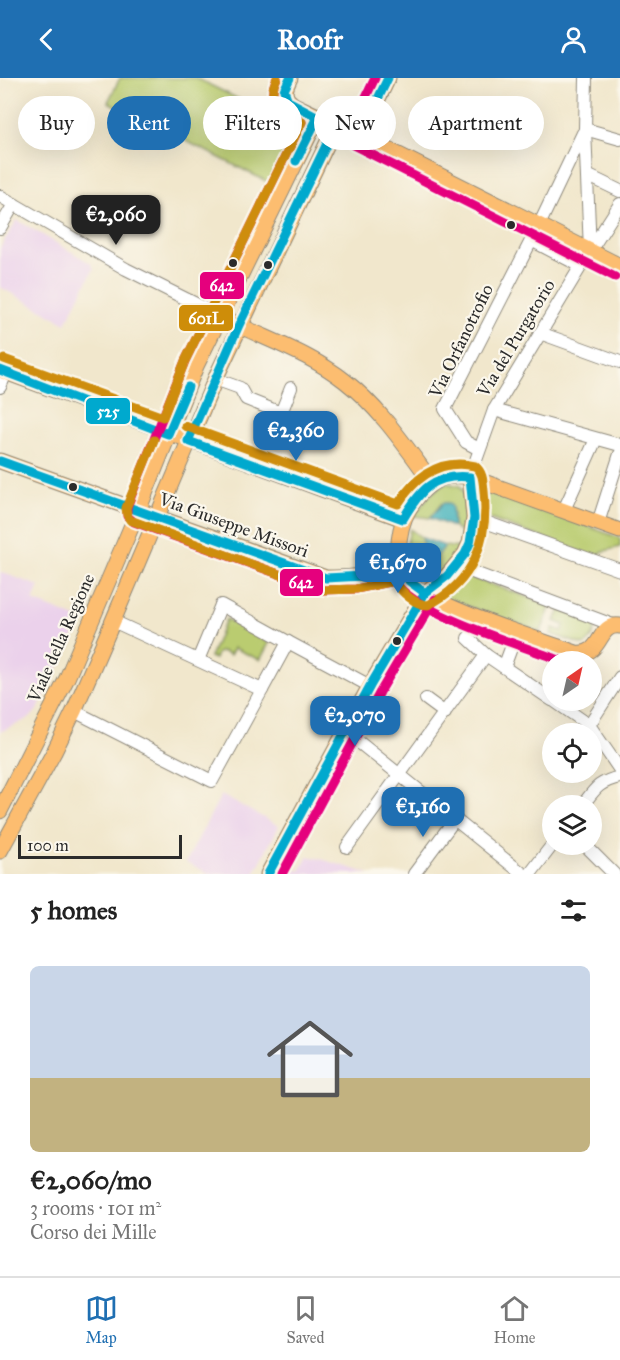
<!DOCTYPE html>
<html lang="en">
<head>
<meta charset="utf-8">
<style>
	:root { --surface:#fff; --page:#f6f6f6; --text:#222; --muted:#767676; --line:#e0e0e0; --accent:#1f6fb2 }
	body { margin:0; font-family:"IM FELL Great Primer",serif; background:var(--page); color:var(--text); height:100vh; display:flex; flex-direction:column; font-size:22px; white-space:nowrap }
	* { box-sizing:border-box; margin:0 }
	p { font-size:20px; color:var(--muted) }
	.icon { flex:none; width:33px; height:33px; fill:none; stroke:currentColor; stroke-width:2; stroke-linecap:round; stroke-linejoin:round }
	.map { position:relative; height:796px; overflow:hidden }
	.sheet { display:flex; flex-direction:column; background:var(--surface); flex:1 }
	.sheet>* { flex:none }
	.top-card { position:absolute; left:18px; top:18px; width:585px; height:54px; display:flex; gap:12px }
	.needle { width:39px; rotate:34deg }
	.tools { position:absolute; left:542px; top:573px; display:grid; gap:12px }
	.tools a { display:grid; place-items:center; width:60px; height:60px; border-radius:50%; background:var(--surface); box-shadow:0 6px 24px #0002; font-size:30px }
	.scale { position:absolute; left:18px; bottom:15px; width:164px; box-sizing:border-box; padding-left:6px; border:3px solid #2b2b2b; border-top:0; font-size:16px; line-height:21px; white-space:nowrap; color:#2b2b2b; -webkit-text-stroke:4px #fbf7ec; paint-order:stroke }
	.price { position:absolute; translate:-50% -51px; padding:0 14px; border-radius:12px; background:var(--accent); color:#fff; font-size:20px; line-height:39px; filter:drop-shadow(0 2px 3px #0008) }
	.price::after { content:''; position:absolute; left:50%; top:36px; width:18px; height:14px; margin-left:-9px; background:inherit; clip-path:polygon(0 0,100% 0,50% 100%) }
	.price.on { background:#222; color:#fff }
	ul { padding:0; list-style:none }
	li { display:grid; align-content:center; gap:12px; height:318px; padding:0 30px }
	li span { display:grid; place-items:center; height:186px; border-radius:9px; color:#555 }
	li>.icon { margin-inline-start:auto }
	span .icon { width:108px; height:108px; fill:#fffc; stroke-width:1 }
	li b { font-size:26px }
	h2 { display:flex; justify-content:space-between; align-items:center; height:72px; padding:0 30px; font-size:26px }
	.pill { padding:0 21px; border-radius:27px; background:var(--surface); box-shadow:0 6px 24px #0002; font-size:21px; line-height:54px }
	.pill.on { background:var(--accent); color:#fff }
	header { display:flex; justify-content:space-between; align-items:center; height:78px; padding:0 30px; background:var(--accent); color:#fff; font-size:27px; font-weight:700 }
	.tab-bar { display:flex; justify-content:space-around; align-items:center; height:84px; border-top:2px solid var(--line); background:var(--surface); font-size:16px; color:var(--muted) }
	.tab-bar a { display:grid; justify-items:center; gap:3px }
	.tab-bar .on { color:var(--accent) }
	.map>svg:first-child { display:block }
</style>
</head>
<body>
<header><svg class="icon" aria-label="back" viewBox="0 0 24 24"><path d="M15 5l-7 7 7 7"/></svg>Roofr<svg class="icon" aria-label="person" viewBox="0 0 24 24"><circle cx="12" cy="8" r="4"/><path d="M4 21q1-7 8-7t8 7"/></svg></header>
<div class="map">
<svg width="620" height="796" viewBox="0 0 620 796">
	<rect width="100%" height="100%" fill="#fbf7ec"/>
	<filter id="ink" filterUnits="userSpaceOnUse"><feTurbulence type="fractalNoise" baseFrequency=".0167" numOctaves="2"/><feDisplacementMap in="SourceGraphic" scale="12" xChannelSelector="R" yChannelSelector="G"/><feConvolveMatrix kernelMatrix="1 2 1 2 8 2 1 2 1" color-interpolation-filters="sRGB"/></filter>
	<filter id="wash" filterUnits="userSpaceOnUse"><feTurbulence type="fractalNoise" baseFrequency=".008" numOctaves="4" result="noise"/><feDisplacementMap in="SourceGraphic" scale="24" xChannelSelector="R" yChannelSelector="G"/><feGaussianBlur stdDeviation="1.35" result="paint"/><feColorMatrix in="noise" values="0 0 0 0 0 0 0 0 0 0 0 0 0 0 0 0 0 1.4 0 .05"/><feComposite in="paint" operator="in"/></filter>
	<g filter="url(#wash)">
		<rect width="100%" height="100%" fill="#f1e7cc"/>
		<g fill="#ebd1eb">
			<polygon points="17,142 92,186 91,188 94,190 66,245 0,209 0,170"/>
			<polygon points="0,494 39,508 33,523 81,542 38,631 30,640 0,654"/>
			<polygon points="221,717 279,748 254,796 209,796 186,784"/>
			<polygon points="308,778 321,781 370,796 284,796 280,794 285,786 300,793"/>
		</g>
		<g fill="#bacc70" stroke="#727c4e" stroke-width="1.5">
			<polygon points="120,0 196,0 299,51 272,106 108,24"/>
			<path d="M446,405L460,408C469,422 467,441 465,457L453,449V434L449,425L441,426L430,440L414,438C424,424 431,413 446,405Z"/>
			<polygon points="486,411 620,460 620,469 601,474 599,480 484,439 481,417"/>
			<path d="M410,451L422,460V476L427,484L434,482L445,468L460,470C453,485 438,502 421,503L414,499L410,490L424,488L422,476L408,478L407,465Z"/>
			<polygon points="461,496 551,527 541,554 444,520 449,508"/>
			<path d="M560,532L597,545C594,554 592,565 583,567L551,556L553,550L562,553L564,547L555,543Z"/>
			<polygon points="226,541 269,565 260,582 234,570 230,577 222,573 217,575 215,581 210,579"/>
		</g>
		<g fill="#41b1ba" stroke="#366e72" stroke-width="1.5">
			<polygon points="443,425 449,425 452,429 453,449 430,440"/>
			<polygon points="422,460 445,468 433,483 427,483 423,480"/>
		</g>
	</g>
	<g filter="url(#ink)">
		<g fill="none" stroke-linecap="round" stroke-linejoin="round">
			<g stroke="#8e897c" stroke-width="14">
				<g id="minor">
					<polyline points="586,0 585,51 590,173"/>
					<polyline points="585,51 620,61"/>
					<polyline points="587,97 620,113"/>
					<polyline points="0,118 126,191 220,238"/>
					<polyline points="542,141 583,55"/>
					<polyline points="0,150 14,126"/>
					<polyline points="531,162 581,188"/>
					<polyline points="540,255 620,284"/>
					<polyline points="215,301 240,310 246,321 281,335 291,310"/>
					<polyline points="0,309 6,295"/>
					<polyline points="494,332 620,367"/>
					<polyline points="479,371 466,364 445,331 534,157"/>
					<polyline points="470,399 494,332 590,173 620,126"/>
					<polyline points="564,432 596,361"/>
					<polyline points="474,440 620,492"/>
					<polyline points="598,445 620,376"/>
					<polyline points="456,488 613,547"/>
					<polyline points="113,543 262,612 288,564 221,527 198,582"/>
					<polyline points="468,560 486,577 552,622"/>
					<polyline points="288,564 370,608"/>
					<polyline points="504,589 517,554"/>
					<polyline points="426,621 445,635"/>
					<polyline points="553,622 589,647 620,692"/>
					<polyline points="74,633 212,703 262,612"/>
					<polyline points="589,647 620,599"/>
					<polyline points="345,653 523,796"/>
					<path d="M582,728C595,711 598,704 620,699"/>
					<polyline points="584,766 614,796"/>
					<polyline points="347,769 486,577"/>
					<polyline points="414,796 455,741"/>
					<polyline points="530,796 553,766"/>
				</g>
			</g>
			<g stroke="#8e897c" stroke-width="17">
				<g id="major">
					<path d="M290,0C284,12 282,19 294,27L375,65L620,188"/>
					<polyline points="360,58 388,0"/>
					<path d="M230,243C268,262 311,276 345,303C380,330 406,369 432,404"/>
					<polyline points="0,292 403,441"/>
					<path d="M0,383L326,500C353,501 375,497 401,488"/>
					<path d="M620,453L470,399C446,394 429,403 415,422C399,442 391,480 409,503C428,528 541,562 576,575C604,578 596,545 620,548"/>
					<polyline points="0,733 67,600 138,433 196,288 318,39"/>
					<polyline points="0,773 54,674 74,633 113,543 217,297 336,47"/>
					<polyline points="268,796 370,608 425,515 447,498 465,476 470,465 474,440 470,399"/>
				</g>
			</g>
			<use href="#minor" stroke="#fff" stroke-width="12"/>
			<use href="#major" stroke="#fcbd6f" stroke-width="15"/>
			<g stroke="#fbf7ec" stroke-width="14">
				<g id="bus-1">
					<polyline points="290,0 284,12 288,23 318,39 296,83"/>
					<polyline points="0,292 168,356 188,309"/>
					<polyline points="0,383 326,500 364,498 401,488 409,503 425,515"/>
					<path d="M268,796L370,608L425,515L447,498L465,476L470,465L474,440L470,399C434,395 420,412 403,441L188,363L239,247L336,47L360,58L388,0"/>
				</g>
			</g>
			<g stroke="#fbf7ec" stroke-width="14">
				<g id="bus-2">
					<path d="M277,0C264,25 283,34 302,44L185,283L127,429V438L134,444L323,512L356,511L395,503C412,535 527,569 565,584"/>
					<polyline points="375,0 349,54 349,62 353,67 615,199"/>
					<polyline points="282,796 380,614 435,521"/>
				</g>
			</g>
			<g stroke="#fbf7ec" stroke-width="14">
				<g id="bus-3">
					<path d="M4,281L163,339L185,283L302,44C283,34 264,25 277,0"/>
					<path d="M154,362L126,430L127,437L130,442L323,512L356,511L395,503C401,514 415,527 428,527C474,505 489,461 484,413C483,403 483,394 475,388C440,380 416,398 398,426L185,348"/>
				</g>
			</g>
			<use href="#bus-1" stroke="#00a9ce" stroke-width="9"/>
			<use href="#bus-2" stroke="#e5007d" stroke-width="9"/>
			<use href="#bus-3" stroke="#ce8d09" stroke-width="9"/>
		</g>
	</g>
	<g fill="#2b2b2b" stroke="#fbf7ec" stroke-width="2">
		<circle cx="511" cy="147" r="5"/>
		<circle cx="233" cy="185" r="5"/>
		<circle cx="268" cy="187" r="5"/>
		<circle cx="73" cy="409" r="5"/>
		<circle cx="397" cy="563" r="5"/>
	</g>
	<g text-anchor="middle" stroke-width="4.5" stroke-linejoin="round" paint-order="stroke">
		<g font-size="18" fill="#2b2b2b" stroke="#fbf7ec">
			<text transform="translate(516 260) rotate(-59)" y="6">Via del Purgatorio</text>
			<text transform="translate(461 263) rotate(-64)" y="6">Via Orfanotrofio</text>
			<text transform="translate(234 447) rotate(20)" y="6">Via Giuseppe Missori</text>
			<text transform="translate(61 560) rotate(-66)" y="6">Viale della Regione</text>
		</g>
	</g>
	<g stroke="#fbf7ec" stroke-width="2">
		<rect x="199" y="193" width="46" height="29" rx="6" fill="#e5007d"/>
		<rect x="178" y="226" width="56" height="28" rx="6" fill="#ce8d09"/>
		<rect x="85" y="319" width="46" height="28" rx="6" fill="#00a9ce"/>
		<rect x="279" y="490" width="45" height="29" rx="6" fill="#e5007d"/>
	</g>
	<g font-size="16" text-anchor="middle" font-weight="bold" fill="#fff">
		<text x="222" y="213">642</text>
		<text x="206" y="246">601L</text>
		<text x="108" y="339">525</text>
		<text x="301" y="510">642</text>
	</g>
</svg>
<div class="tools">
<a><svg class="needle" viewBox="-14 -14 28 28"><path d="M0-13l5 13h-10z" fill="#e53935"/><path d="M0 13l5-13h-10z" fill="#767676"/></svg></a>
<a><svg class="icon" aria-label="locate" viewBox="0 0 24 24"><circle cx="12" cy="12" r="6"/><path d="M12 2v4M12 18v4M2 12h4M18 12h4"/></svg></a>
<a><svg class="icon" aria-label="layers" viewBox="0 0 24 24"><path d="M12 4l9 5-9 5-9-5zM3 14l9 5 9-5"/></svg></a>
</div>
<div class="scale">100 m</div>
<b class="price on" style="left:116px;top:168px">€2,060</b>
<b class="price" style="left:296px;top:384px">€2,360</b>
<b class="price" style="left:398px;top:516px">€1,670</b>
<b class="price" style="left:355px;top:669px">€2,070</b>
<b class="price" style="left:423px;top:760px">€1,160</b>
<div class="top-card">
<a class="pill">Buy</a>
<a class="pill on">Rent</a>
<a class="pill">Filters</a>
<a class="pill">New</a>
<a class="pill">Apartment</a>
</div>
</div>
<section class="sheet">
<h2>5 homes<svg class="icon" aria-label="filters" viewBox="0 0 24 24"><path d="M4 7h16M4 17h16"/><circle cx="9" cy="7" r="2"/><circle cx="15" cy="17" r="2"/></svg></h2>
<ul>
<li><span style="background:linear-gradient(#c9d6e8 60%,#c2b280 0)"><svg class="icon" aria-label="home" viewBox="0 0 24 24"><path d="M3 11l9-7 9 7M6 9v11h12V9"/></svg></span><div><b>€2,060/mo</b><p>3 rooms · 101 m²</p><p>Corso dei Mille</p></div></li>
</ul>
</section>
<nav class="tab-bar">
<a class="on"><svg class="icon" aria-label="map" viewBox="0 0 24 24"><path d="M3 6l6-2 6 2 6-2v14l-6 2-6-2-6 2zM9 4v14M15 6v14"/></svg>Map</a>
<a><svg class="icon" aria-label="saved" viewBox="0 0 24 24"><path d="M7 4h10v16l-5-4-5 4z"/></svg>Saved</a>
<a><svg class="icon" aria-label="home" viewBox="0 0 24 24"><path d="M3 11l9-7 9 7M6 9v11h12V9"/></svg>Home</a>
</nav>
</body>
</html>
